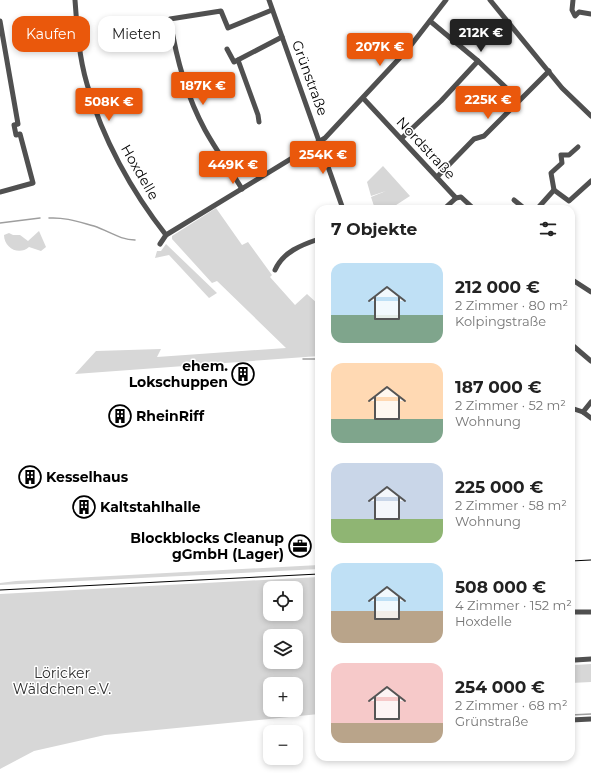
<!DOCTYPE html>
<html lang="de">
<head>
<meta charset="utf-8">
<style>
	:root { --surface:#fff; --page:#f6f6f6; --text:#222; --muted:#767676; --accent:#ea580c }
	body { margin:0; font-family:Montserrat,sans-serif; background:var(--page); color:var(--text); height:100vh; display:flex; flex-direction:column; font-size:15px; white-space:nowrap }
	* { box-sizing:border-box; margin:0 }
	p { font-size:13px; color:var(--muted) }
	.icon { flex:none; width:22px; height:22px; fill:none; stroke:currentColor; stroke-width:2; stroke-linecap:round; stroke-linejoin:round }
	.map { position:relative; flex:1; overflow:hidden }
	.side { position:absolute; left:315px; top:205px; width:260px; height:556px; display:flex; flex-direction:column; background:var(--surface); border-radius:12px; box-shadow:0 2px 6px #0003 }
	.side>* { flex:none }
	.banner { position:absolute; left:12px; top:16px; width:243px; height:36px; display:flex; gap:8px }
	.fabs { position:absolute; left:263px; top:581px; display:grid; gap:8px }
	.fabs a { display:grid; place-items:center; width:40px; height:40px; border-radius:8px; background:var(--surface); box-shadow:0 2px 6px #0003; font-size:20px }
	.price { position:absolute; translate:-50% -34px; padding:0 9px; border-radius:4px; background:var(--accent); color:#fff; font-size:13px; line-height:26px; filter:drop-shadow(0 1px 2px #0008) }
	.price::after { content:''; position:absolute; left:50%; top:24px; width:12px; height:9px; margin-left:-6px; background:inherit; clip-path:polygon(0 0,100% 0,50% 100%) }
	.price.current { background:#222; color:#fff }
	ul { padding:0; list-style:none }
	li { display:flex; align-items:center; gap:12px; height:100px; padding:0 16px }
	li span { display:grid; place-items:center; flex:none; width:112px; height:80px; border-radius:12px; color:#555 }
	li>.icon { margin-inline-start:auto }
	span .icon { width:48px; height:48px; fill:#fffc; stroke-width:1 }
	li b { font-size:17px }
	h2 { display:flex; justify-content:space-between; align-items:center; height:48px; padding:0 16px; font-size:17px }
	.pill { padding:0 14px; border-radius:12px; background:var(--surface); box-shadow:0 2px 6px #0003; font-size:14px; line-height:36px }
	.pill.current { background:var(--accent); color:#fff }
	.map>svg:first-child { display:block }
</style>
</head>
<body>
<div class="map">
<svg width="591" height="777" viewBox="0 0 591 777">
	<rect width="100%" height="100%" fill="#fff"/>
	<g fill="#d7d7d7" fill-rule="evenodd">
		<polygon points="383,166 410,196 390,209 375,209 371,197 386,191 371,196 367,182"/>
		<polygon points="216,208 242,245 248,242 272,275 270,277 295,305 307,294 319,305 319,356 75,374 96,351 161,349 157,357 286,348 217,281 212,283 172,239 172,236"/>
		<path d="M39,231L46,247L41,251L29,247C19,256 4,248 4,235L9,233L13,235H20L28,241Z"/>
		<polygon points="166,244 217,293 209,298 169,255 155,258 157,251 161,251"/>
		<polygon points="319,565 319,569 0,585 0,583 16,581"/>
		<path d="M319,577V714L105,735L34,751L0,769V594ZM270,588H296V614H270ZM270,636H296V662H270ZM270,684H296V710H270Z"/>
		<polygon points="571,662 575,665 591,664 591,682 571,683"/>
	</g>
	<g fill="none" stroke-linecap="round" stroke-linejoin="round">
		<g stroke="#9e9e9e" stroke-width="1.5">
			<path d="M49,218C65,217 79,222 94,226C109,231 120,240 135,240"/>
			<polyline points="0,223 40,218"/>
			<polyline points="303,359 319,359"/>
			<polyline points="571,715 591,714"/>
		</g>
		<g stroke="#505050" stroke-width="5">
			<path d="M75,0C77,28 79,57 87,84C102,138 132,192 166,235"/>
			<polyline points="269,0 343,209"/>
			<polyline points="490,0 562,88 591,116"/>
			<polyline points="573,0 572,10 575,16 579,12 591,14"/>
			<polyline points="0,21 18,124 14,125 16,135 20,134 33,183 0,192"/>
			<polyline points="430,21 478,61 519,100"/>
			<polyline points="227,49 234,62 282,37"/>
			<polyline points="238,60 258,115 259,122"/>
			<polyline points="363,98 456,198 461,197 474,209"/>
			<polyline points="402,138 441,101 478,61"/>
			<polyline points="437,177 474,139 484,136 549,71"/>
			<path d="M242,189C230,169 216,150 205,130C186,95 176,58 170,19L221,11L228,28L272,10"/>
			<polyline points="554,190 551,173 562,163 561,155 569,155 578,147"/>
			<polyline points="514,200 525,209"/>
			<polyline points="444,209 456,198"/>
			<polyline points="537,209 554,190 569,201 591,181"/>
			<polyline points="160,244 166,235 325,138 408,49 446,0"/>
			<path d="M275,270C283,252 301,245 319,239"/>
			<polyline points="571,279 591,292"/>
			<polyline points="571,344 591,361"/>
			<polyline points="571,408 583,412 591,418"/>
			<polyline points="583,412 591,402"/>
			<polyline points="571,612 591,612"/>
			<polyline points="571,659 575,660 591,659"/>
			<polyline points="571,720 591,719"/>
		</g>
		<g stroke="#000" stroke-width="1">
			<polyline points="571,561 591,560"/>
			<polyline points="0,590 319,574"/>
		</g>
	</g>
	<defs>
		<g id="building-ring" transform="scale(1.15)"><circle r="9.5" fill="#fff" stroke="#000" stroke-width="1.5"/><path d="M-4-6H4V6H1V3H-1V6H-4ZM-2.5-4.3h1.7v1.8h-1.7ZM.8-4.3h1.7v1.8H.8ZM-2.5-1h1.7V.8h-1.7ZM.8-1h1.7V.8H.8Z" fill="#000"/></g>
		<g id="office-ring" transform="scale(1.15)"><circle r="9.5" fill="#fff" stroke="#000" stroke-width="1.5"/><path d="M-6-3h4V-5.5h4V-3h4V5H-6ZM-1-4.5V-3h2v-1.5ZM-6 0V1H6V0Z" fill="#000"/></g>
	</defs>
	<g fill-rule="evenodd">
		<use href="#building-ring" x="243" y="374"/>
		<use href="#building-ring" x="120" y="416"/>
		<use href="#building-ring" x="30" y="477"/>
		<use href="#building-ring" x="84" y="507"/>
		<use href="#office-ring" x="300" y="546"/>
	</g>
	<g text-anchor="middle" stroke-width="3" stroke-linejoin="round" paint-order="stroke">
		<g font-size="14" fill="#000" stroke="#fff">
			<text transform="translate(310 78) rotate(70)" y="5">Grünstraße</text>
			<text transform="translate(426 148) rotate(47)" y="5">Nordstraße</text>
			<text transform="translate(140 172) rotate(60)" y="5">Hoxdelle</text>
		</g>
		<g font-size="14" font-weight="bold" fill="#000" stroke="#fff" text-anchor="start">
			<text x="228" y="371" text-anchor="end">ehem.<tspan x="228" dy="16">Lokschuppen</tspan></text>
			<text x="136" y="421">RheinRiff</text>
			<text x="46" y="482">Kesselhaus</text>
			<text x="100" y="512">Kaltstahlhalle</text>
			<text x="284" y="543" text-anchor="end">Blockblocks Cleanup<tspan x="284" dy="16">gGmbH (Lager)</tspan></text>
		</g>
		<g font-size="14" fill="#2e2e2e" stroke="#fff">
			<text x="62" y="678">Löricker<tspan x="62" dy="16">Wäldchen e.V.</tspan></text>
		</g>
	</g>
</svg>
<div class="fabs">
<a><svg class="icon" aria-label="locate" viewBox="0 0 24 24"><circle cx="12" cy="12" r="6"/><path d="M12 2v4M12 18v4M2 12h4M18 12h4"/></svg></a>
<a><svg class="icon" aria-label="layers" viewBox="0 0 24 24"><path d="M12 4l9 5-9 5-9-5zM3 14l9 5 9-5"/></svg></a>
<a>+</a>
<a>−</a>
</div>
<b class="price current" style="left:481px;top:53px">212K €</b>
<b class="price" style="left:380px;top:67px">207K €</b>
<b class="price" style="left:203px;top:106px">187K €</b>
<b class="price" style="left:488px;top:120px">225K €</b>
<b class="price" style="left:109px;top:122px">508K €</b>
<b class="price" style="left:323px;top:175px">254K €</b>
<b class="price" style="left:233px;top:185px">449K €</b>
<div class="banner">
<a class="pill current">Kaufen</a>
<a class="pill">Mieten</a>
</div>
<section class="side">
<h2>7 Objekte<svg class="icon" aria-label="filters" viewBox="0 0 24 24"><path d="M4 7h16M4 17h16"/><circle cx="9" cy="7" r="2"/><circle cx="15" cy="17" r="2"/></svg></h2>
<ul>
<li><span style="background:linear-gradient(#bfe0f5 65%,#7fa58c 0)"><svg class="icon" aria-label="home" viewBox="0 0 24 24"><path d="M3 11l9-7 9 7M6 9v11h12V9"/></svg></span><div><b>212 000 €</b><p>2 Zimmer · 80 m²</p><p>Kolpingstraße</p></div></li>
<li><span style="background:linear-gradient(#ffd9b3 70%,#7fa58c 0)"><svg class="icon" aria-label="home" viewBox="0 0 24 24"><path d="M3 11l9-7 9 7M6 9v11h12V9"/></svg></span><div><b>187 000 €</b><p>2 Zimmer · 52 m²</p><p>Wohnung</p></div></li>
<li><span style="background:linear-gradient(#c9d6e8 70%,#8fb573 0)"><svg class="icon" aria-label="home" viewBox="0 0 24 24"><path d="M3 11l9-7 9 7M6 9v11h12V9"/></svg></span><div><b>225 000 €</b><p>2 Zimmer · 58 m²</p><p>Wohnung</p></div></li>
<li><span style="background:linear-gradient(#bfe0f5 60%,#b9a48a 0)"><svg class="icon" aria-label="home" viewBox="0 0 24 24"><path d="M3 11l9-7 9 7M6 9v11h12V9"/></svg></span><div><b>508 000 €</b><p>4 Zimmer · 152 m²</p><p>Hoxdelle</p></div></li>
<li><span style="background:linear-gradient(#f6c9c9 75%,#b9a48a 0)"><svg class="icon" aria-label="home" viewBox="0 0 24 24"><path d="M3 11l9-7 9 7M6 9v11h12V9"/></svg></span><div><b>254 000 €</b><p>2 Zimmer · 68 m²</p><p>Grünstraße</p></div></li>
</ul>
</section>
</div>
</body>
</html>
